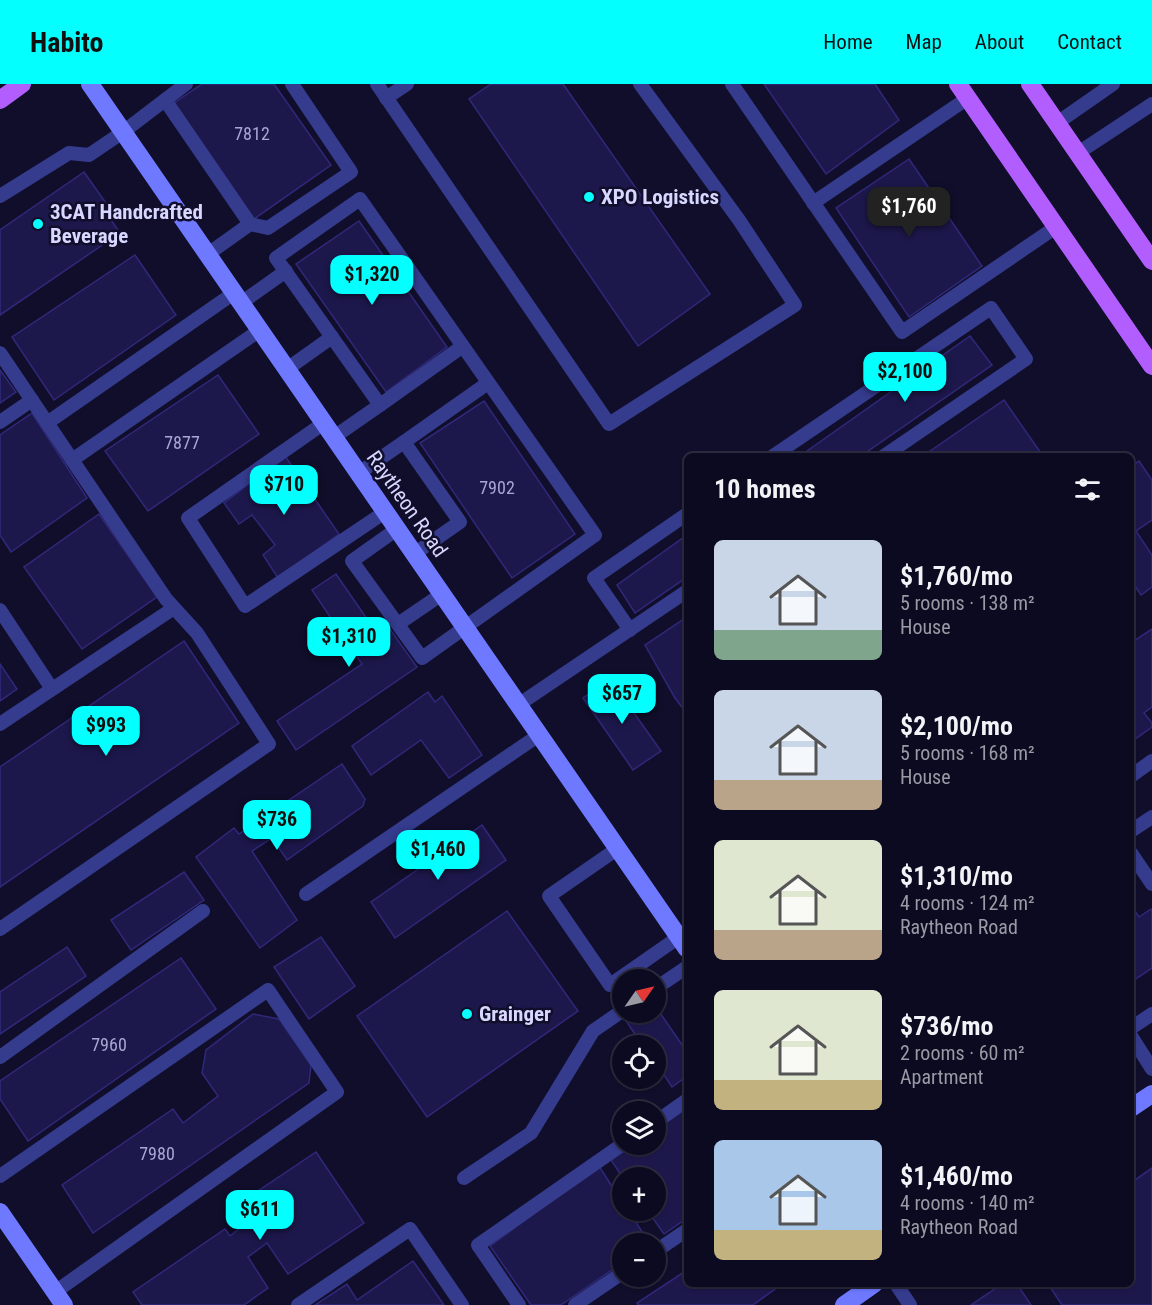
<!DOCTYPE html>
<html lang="en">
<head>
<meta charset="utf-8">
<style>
	:root { --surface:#0c0a20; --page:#1a182d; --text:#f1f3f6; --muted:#9a9aa5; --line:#2c2b3e; --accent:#03fffe }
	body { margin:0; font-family:"Roboto Condensed",sans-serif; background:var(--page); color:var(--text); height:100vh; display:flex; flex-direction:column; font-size:22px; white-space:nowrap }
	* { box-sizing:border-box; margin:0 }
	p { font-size:20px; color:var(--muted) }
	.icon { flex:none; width:33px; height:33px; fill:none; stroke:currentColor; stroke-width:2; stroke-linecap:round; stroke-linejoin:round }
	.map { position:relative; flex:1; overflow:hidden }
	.sheet { position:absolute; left:684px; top:369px; width:450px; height:834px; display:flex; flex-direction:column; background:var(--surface); border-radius:9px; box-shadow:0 2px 4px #0004,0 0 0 2px var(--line) }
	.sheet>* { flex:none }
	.needle { width:39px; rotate:56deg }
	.buttons { position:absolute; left:612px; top:885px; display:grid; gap:12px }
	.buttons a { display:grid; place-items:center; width:54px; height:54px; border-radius:50%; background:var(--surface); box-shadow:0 2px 4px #0004,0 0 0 2px var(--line); font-size:30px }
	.price { position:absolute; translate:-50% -51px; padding:0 14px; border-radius:12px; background:var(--accent); color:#111; font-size:20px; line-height:39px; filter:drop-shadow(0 2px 3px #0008) }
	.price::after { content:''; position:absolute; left:50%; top:36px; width:18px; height:14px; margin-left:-9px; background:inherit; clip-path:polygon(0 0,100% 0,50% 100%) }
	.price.selected { background:#222; color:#fff }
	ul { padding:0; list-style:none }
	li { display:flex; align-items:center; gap:18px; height:150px; padding:0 30px }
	li span { display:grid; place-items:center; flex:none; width:168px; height:120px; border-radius:9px; color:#555 }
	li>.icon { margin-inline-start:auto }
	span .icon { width:72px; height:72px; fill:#fffc; stroke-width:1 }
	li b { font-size:26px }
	h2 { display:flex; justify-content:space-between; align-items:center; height:72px; padding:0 30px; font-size:26px }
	header { display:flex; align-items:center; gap:36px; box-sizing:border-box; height:84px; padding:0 30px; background:var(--accent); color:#111 }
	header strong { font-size:28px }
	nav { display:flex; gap:33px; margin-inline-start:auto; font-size:21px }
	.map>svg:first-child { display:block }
</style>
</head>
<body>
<header>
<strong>Habito</strong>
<nav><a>Home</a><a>Map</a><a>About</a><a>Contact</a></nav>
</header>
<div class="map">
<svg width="1152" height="1221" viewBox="0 0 1152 1221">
	<rect width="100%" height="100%" fill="#100e2a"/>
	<g fill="#1d184c" stroke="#30287a" stroke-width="1.5">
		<polygon points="202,0 274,0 331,81 254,135 174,19"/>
		<polygon points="491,0 563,0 710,210 638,262 469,15"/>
		<polygon points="764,0 875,0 899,36 826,90"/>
		<polygon points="909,75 982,182 909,233 836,124"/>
		<polygon points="84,88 113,129 109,133 120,149 0,231 0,146"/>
		<polygon points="359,137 447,263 386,308 296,180"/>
		<polygon points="135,171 176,231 54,316 12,253"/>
		<polygon points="970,252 992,281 861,372 800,372"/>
		<polygon points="0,286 16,308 0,319"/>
		<polygon points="218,291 259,350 148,427 105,367"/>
		<polygon points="1004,316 1043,372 923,372"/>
		<polygon points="484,317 575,450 512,494 420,359"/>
		<polygon points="32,329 87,414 11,468 0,451 0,351"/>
		<polygon points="285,372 339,450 278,494 263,471 275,461 252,431 239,440 224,419"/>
		<polygon points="1139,377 1152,396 1152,436 1136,447 1152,471 1152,503 1141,511 1131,496 1131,382"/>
		<polygon points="99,430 157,513 82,565 24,483"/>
		<polygon points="687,451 687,493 635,529 617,501"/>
		<polygon points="336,490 376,548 387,541 417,583 296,666 277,637 362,580 312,506"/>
		<polygon points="687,533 687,630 675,614 645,561"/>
		<polygon points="1152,545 1152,623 1144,629 1152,639 1152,643 1131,658 1131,559"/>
		<polygon points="184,557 239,639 0,803 0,683"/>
		<polygon points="0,580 17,605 0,617"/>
		<polygon points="610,595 661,667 633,686 583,614"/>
		<polygon points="428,608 435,618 442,612 482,671 449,694 421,656 371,691 352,662"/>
		<polygon points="342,680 365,715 363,722 287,776 272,754 252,767 297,836 260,864 196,773 234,744 239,750"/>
		<polygon points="482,741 506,776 395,854 371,818"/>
		<polygon points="184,788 204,816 131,866 111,836"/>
		<polygon points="1131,821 1139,833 1151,825 1152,827 1152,884 1131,898"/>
		<polygon points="507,827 578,927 427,1033 357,932"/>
		<polygon points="321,853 355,902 309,935 274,883"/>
		<polygon points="67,863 86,892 0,950 0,908"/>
		<polygon points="181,874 216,925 28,1057 0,1015 0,997"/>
		<polygon points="656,923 687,968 687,992 672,1003 656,979 656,962 643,962 624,934 632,928 656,928"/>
		<polygon points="253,930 279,935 311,981 309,999 93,1149 62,1101 173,1025 183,1039 218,1012 202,989 206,966"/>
		<polygon points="687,1021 687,1134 664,1150 647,1126 656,1126 656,1094 623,1094 609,1073 628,1060 656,1060 656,1042"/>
		<polygon points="316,1068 364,1139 288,1190 267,1159 248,1173 268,1204 244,1221 142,1221 133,1208 225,1145 230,1152 250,1136 240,1119"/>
		<polygon points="599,1082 622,1118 622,1126 628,1126 650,1160 622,1160 622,1179 561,1221 531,1221 490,1162"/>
		<polygon points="1152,1084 1152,1221 1062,1221 1048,1200 1131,1200 1131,1099"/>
		<polygon points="413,1177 444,1221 315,1221 347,1200 357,1216"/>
		<polygon points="687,1186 687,1200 782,1200 753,1221 638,1221 637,1219"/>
		<polygon points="1002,1200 1017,1200 1031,1221 971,1221"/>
	</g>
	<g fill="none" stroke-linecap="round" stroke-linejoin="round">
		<g stroke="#353b8d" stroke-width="14">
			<polyline points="377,0 609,340 795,221 739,136 640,0"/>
			<polyline points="732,0 902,248 1056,143"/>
			<polyline points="386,14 407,0"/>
			<polyline points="165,16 250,140 268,144 351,88 292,0"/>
			<polyline points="1057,39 1113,0"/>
			<polyline points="1078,69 1152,20"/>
			<polyline points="0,112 69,69 89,71 123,48 186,0"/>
			<polyline points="813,119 968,14"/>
			<polyline points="208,170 250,140"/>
			<polyline points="241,219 286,187"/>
			<polyline points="0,269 166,515 197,549 269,660 0,845"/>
			<polyline points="287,285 332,253"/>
			<polyline points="0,338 32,316"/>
			<polyline points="47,339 234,209"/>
			<polyline points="324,339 188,434 245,522 385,428"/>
			<polyline points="334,353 380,321"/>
			<polyline points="404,358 488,299"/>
			<polyline points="773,372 991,224 1026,275 884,372"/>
			<polyline points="72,376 260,246"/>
			<polyline points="359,389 404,358 460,438 414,470"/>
			<polyline points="397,445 352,477 422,574 595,451 360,115 276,174 380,321 463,262"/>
			<polyline points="0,526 52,605"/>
			<polyline points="398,540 442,510"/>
			<polyline points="630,546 594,494 687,430"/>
			<polyline points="518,621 687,507"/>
			<polyline points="0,640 174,524"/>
			<polyline points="1131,692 1152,677"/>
			<polyline points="1131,747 1152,733"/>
			<polyline points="617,765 549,812 610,901 679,853"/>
			<polyline points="1131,769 1152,800"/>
			<polyline points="306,810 539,651"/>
			<polyline points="656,904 687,883"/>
			<polyline points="1131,944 1152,930"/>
			<polyline points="1131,952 1152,985"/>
			<polyline points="0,973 203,827"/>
			<polyline points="656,1038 687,1016"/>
			<polyline points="0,1092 268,906 337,1008 55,1208"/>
			<polyline points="464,1094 531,1049 593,947 622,927"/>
			<polyline points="656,1167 687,1146"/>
			<polyline points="896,1200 910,1221"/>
			<polyline points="298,1221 410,1145 462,1221"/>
			<polyline points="519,1221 478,1161 623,1060"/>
			<polyline points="575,1221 622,1189"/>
		</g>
		<g stroke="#6e79ff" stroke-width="18">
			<polyline points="90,0 687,865"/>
			<polyline points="1131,1024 1152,1010"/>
			<polyline points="0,1128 64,1221"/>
			<polyline points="844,1221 874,1200"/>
		</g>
		<g stroke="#b25eff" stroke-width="18">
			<polyline points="958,0 1152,282"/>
			<polyline points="1030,0 1152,177"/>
			<polyline points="0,16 22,0"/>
		</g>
	</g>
	<g fill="#03fffe" stroke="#100e2a" stroke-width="2">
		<circle cx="589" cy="113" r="6"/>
		<circle cx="38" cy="140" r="6"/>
		<circle cx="467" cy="930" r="6"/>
	</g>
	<g text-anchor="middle" stroke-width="5" stroke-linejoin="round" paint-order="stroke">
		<g font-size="18" fill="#a8a7d2">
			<text x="252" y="56">7812</text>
			<text x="182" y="365">7877</text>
			<text x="497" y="410">7902</text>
			<text x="109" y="967">7960</text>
			<text x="157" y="1076">7980</text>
		</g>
		<g font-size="21" font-weight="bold" fill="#d7d7ff" stroke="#100e2a" text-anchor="start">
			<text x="601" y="120">XPO Logistics</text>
			<text x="50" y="135">3CAT Handcrafted<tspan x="50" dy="24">Beverage</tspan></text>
			<text x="479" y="937">Grainger</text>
		</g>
		<g font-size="21" fill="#d7d7ff" stroke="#100e2a">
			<text transform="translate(407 420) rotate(55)" y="7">Raytheon Road</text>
		</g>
	</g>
</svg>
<div class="buttons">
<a><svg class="needle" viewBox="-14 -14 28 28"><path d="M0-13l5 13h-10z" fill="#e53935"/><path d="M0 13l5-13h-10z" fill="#9a9aa5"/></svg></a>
<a><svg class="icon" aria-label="locate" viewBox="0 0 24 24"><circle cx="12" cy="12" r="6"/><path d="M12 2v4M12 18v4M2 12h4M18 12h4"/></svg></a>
<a><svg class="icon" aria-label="layers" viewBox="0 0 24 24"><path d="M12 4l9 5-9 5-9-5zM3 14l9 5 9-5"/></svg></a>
<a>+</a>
<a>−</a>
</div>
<b class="price selected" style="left:909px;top:154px">$1,760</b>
<b class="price" style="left:372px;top:222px">$1,320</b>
<b class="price" style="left:905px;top:319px">$2,100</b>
<b class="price" style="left:284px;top:432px">$710</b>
<b class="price" style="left:349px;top:584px">$1,310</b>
<b class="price" style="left:622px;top:641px">$657</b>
<b class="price" style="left:106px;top:673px">$993</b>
<b class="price" style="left:277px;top:767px">$736</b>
<b class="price" style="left:438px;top:797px">$1,460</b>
<b class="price" style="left:260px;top:1157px">$611</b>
<section class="sheet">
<h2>10 homes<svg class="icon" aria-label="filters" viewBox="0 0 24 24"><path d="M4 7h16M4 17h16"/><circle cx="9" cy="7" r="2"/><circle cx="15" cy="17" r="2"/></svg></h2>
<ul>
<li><span style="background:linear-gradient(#c9d6e8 75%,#7fa58c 0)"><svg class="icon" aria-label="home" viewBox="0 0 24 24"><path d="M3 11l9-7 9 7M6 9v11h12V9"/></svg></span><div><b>$1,760/mo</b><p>5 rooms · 138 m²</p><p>House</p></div></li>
<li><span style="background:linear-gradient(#c9d6e8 75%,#b9a48a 0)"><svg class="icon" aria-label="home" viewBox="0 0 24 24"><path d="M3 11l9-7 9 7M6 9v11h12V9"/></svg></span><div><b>$2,100/mo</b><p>5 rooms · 168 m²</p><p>House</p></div></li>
<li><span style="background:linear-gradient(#dfe7d0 75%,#b9a48a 0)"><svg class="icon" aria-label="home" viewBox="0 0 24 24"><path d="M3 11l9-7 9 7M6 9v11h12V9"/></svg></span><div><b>$1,310/mo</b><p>4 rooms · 124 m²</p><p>Raytheon Road</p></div></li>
<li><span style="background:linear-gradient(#dfe7d0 75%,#c2b280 0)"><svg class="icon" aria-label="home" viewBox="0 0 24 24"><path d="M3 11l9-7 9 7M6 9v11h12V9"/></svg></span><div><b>$736/mo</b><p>2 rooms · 60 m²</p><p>Apartment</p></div></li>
<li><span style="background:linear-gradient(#a9c7e8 75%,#c2b280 0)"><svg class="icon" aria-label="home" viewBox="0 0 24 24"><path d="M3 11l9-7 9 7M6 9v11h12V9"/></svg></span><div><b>$1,460/mo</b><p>4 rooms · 140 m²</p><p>Raytheon Road</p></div></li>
</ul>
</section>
</div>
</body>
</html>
